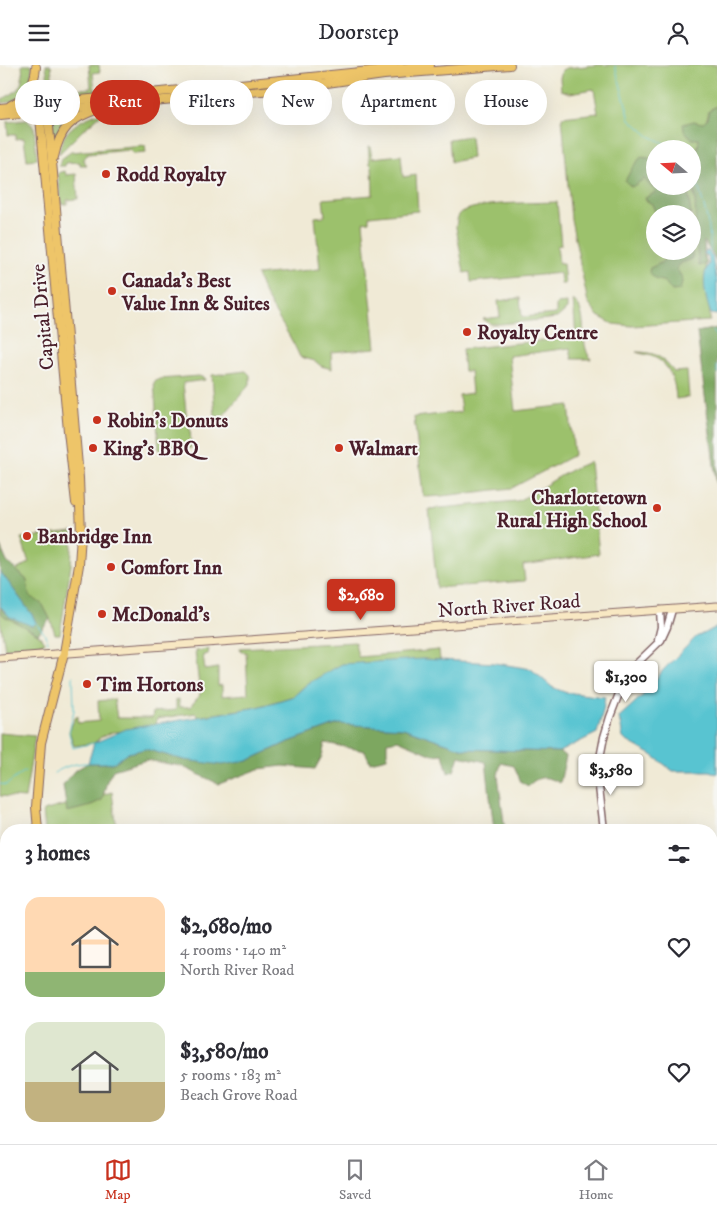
<!DOCTYPE html>
<html lang="en">
<head>
<meta charset="utf-8">
<style>
	:root { --surface:#fff; --page:#f7f7f7; --text:#2b2b33; --muted:#7c7c81; --line:#e1e1e2; --accent:#c8321e }
	body { margin:0; font-family:"IM FELL DW Pica",serif; background:var(--page); color:var(--text); height:100vh; display:flex; flex-direction:column; font-size:19px; white-space:nowrap }
	* { box-sizing:border-box; margin:0 }
	p { font-size:16px; color:var(--muted) }
	.icon { flex:none; width:28px; height:28px; fill:none; stroke:currentColor; stroke-width:2; stroke-linecap:round; stroke-linejoin:round }
	.map { position:relative; flex:1; overflow:hidden }
	.details { position:absolute; left:0px; top:759px; width:718px; height:321px; display:flex; flex-direction:column; background:var(--surface); border-radius:20px 20px 0 0; box-shadow:0 5px 20px #0002 }
	.details>* { flex:none }
	.guide { position:absolute; left:15px; top:15px; width:688px; height:45px; display:flex; gap:10px }
	.needle { width:32px; rotate:289deg }
	.tools { position:absolute; left:646px; top:75px; display:grid; gap:10px }
	.tools a { display:grid; place-items:center; width:55px; height:55px; border-radius:50%; background:var(--surface); box-shadow:0 5px 20px #0002; font-size:25px }
	.price { position:absolute; translate:-50% -42px; padding:0 11px; border-radius:5px; background:#fff; color:#222; font-size:16px; line-height:32px; filter:drop-shadow(0 1px 2px #0008) }
	.price::after { content:''; position:absolute; left:50%; top:30px; width:15px; height:11px; margin-left:-8px; background:inherit; clip-path:polygon(0 0,100% 0,50% 100%) }
	.price.active { background:var(--accent); color:#fff }
	ul { padding:0; list-style:none }
	li { display:flex; align-items:center; gap:15px; height:125px; padding:0 25px }
	li span { display:grid; place-items:center; flex:none; width:140px; height:100px; border-radius:15px; color:#555 }
	li>.icon { margin-inline-start:auto }
	span .icon { width:60px; height:60px; fill:#fffc; stroke-width:1 }
	li b { font-size:21px }
	h2 { display:flex; justify-content:space-between; align-items:center; height:60px; padding:0 25px; font-size:21px }
	.chip { padding:0 18px; border-radius:22px; background:var(--surface); box-shadow:0 5px 20px #0002; font-size:18px; line-height:45px }
	.chip.active { background:var(--accent); color:#fff }
	header { display:flex; justify-content:space-between; align-items:center; height:65px; padding:0 25px; background:var(--surface); font-size:22px; font-weight:600 }
	.menu { display:flex; justify-content:space-around; align-items:center; height:70px; border-top:1px solid var(--line); background:var(--surface); font-size:14px; color:var(--muted) }
	.menu a { display:grid; justify-items:center; gap:2px }
	.menu .active { color:var(--accent) }
	.map>svg:first-child { display:block }
</style>
</head>
<body>
<header><svg class="icon" aria-label="menu" viewBox="0 0 24 24"><path d="M4 6h16M4 12h16M4 18h16"/></svg>Doorstep<svg class="icon" aria-label="person" viewBox="0 0 24 24"><circle cx="12" cy="8" r="4"/><path d="M4 21q1-7 8-7t8 7"/></svg></header>
<div class="map">
<svg width="717" height="1079" viewBox="0 0 717 1079">
	<rect width="100%" height="100%" fill="#f6f6f2"/>
	<filter id="ink" filterUnits="userSpaceOnUse"><feTurbulence type="fractalNoise" baseFrequency=".02" numOctaves="2"/><feDisplacementMap in="SourceGraphic" scale="10" xChannelSelector="R" yChannelSelector="G"/><feConvolveMatrix kernelMatrix="1 2 1 2 8 2 1 2 1" color-interpolation-filters="sRGB"/></filter>
	<filter id="wash" filterUnits="userSpaceOnUse"><feTurbulence type="fractalNoise" baseFrequency=".0096" numOctaves="4" result="noise"/><feDisplacementMap in="SourceGraphic" scale="20" xChannelSelector="R" yChannelSelector="G"/><feGaussianBlur stdDeviation="1.12" result="paint"/><feColorMatrix in="noise" values="0 0 0 0 0 0 0 0 0 0 0 0 0 0 0 0 0 1.4 0 .05"/><feComposite in="paint" operator="in"/></filter>
	<g filter="url(#wash)">
		<rect width="100%" height="100%" fill="#f0ead6"/>
		<g fill="#9cc16c" stroke="#73704c" fill-rule="evenodd">
			<path d="M22,0H32C32,19 22,36 3,38L2,34C20,26 24,20 22,0Z"/>
			<polygon points="46,0 51,0 53,21 58,20 59,26 91,23 89,0 99,0 100,7 93,8 95,25 128,22 127,25 60,31 52,24 49,24"/>
			<path d="M597,0H717V41L709,45C707,60 690,90 698,103L693,115L692,84H655V121H692C698,148 705,175 706,202C707,207 705,212 705,217C706,228 711,246 710,256L632,261L613,259L598,251L588,238L571,154L562,52L598,48L594,24L570,28L561,25L560,13L562,5L566,3ZM655,149H692V186H655Z"/>
			<path d="M83,46C68,50 58,64 53,78L51,49Z"/>
			<path d="M105,46L82,66L59,89C62,62 82,54 105,46Z"/>
			<polygon points="27,55 34,62 37,94 27,95 24,73 16,74 16,70 8,70 7,57"/>
			<polygon points="470,71 472,93 451,97 449,74"/>
			<polygon points="145,81 146,88 134,89 129,85 88,89 84,93 84,96 87,100 80,100 80,97 65,98 65,101 59,101 61,94 71,87"/>
			<path d="M368,81H370L372,93L401,90L403,112L416,110L418,146L369,151V156L363,157L376,283L331,287L332,304L321,301L315,296L300,292C287,262 267,241 257,210L320,204L315,152L325,151L323,134L373,130L372,101L370,99Z"/>
			<polygon points="65,106 66,110 76,109 78,134 67,135 67,139 61,139 58,108"/>
			<path d="M557,137L561,180L557,181L559,198H563L565,219H561L560,208L471,217L470,207L464,208L456,162C457,155 457,149 464,146C482,137 535,138 557,137Z"/>
			<polygon points="520,233 522,252 556,249 556,239 567,238 567,244 557,253 501,259 491,259 483,254 500,252 498,236"/>
			<path d="M573,235C590,247 578,279 591,294H572L570,283L509,291L515,346L569,340L574,390L512,423L442,431L426,432L423,430L414,352L461,347L459,330L472,328L470,306H464L462,284L576,272Z"/>
			<path d="M636,287C656,287 662,292 674,307L687,306L689,332L676,334C675,316 670,298 651,291C646,289 640,289 636,287Z"/>
			<polygon points="246,306 250,310 250,319 223,351 220,352 215,351 212,310"/>
			<polygon points="199,311 204,313 205,315 183,318 187,356 190,357 191,383 159,385 154,317 160,314"/>
			<path d="M590,397L599,489L523,500L525,516L437,523L429,444L517,436C542,425 564,405 590,397Z"/>
			<path d="M73,467L71,500L60,569H55C49,549 46,543 29,530L27,515L16,505L29,498L21,473Z"/>
			<polygon points="0,546 4,551 38,569 45,578 5,584 0,555"/>
			<polygon points="355,577 358,592 439,585 440,595 422,594 307,619 294,631 258,642 197,652 196,648 157,654 152,665 113,667 101,672 94,678 74,681 69,666 75,653 78,651 78,658 99,656 98,636 114,634 117,653 152,653 153,647 176,645 176,635 179,634 179,642 190,642 200,630 195,586 209,584 208,589 203,590 205,605 218,603 218,621 222,620 222,631 248,629 246,587 241,587 240,583"/>
			<polygon points="0,668 35,671 25,733 0,731"/>
			<polygon points="112,727 117,765 45,765 43,746"/>
		</g>
		<g fill="#7da760" stroke="#646346">
			<polygon points="717,41 717,207 717,197 704,176 704,191 707,199 699,201 696,177 695,135 693,118 700,116 696,109 698,103 696,99 699,74 692,74 684,65 683,59 694,56 702,58 708,53 709,45"/>
			<polygon points="641,92 655,94 655,121 687,121 691,149 656,149 652,139 647,136 645,133 656,127 644,114 632,122 625,116 632,103"/>
			<path d="M670,186H692V194L681,198L676,204C683,211 683,216 680,225L672,226L665,217L655,214L649,207L650,203L661,198L666,192H670Z"/>
			<path d="M717,263V424C711,372 703,320 697,267Z"/>
			<polygon points="0,481 7,497 27,515 29,530 43,540 50,554 38,569 4,551 0,546 0,541 4,547 36,558 33,551 0,506"/>
			<path d="M338,659L403,663L464,684L559,687L566,691L560,718C547,711 539,710 528,721L521,717L514,701L501,698L498,710L505,765H494L486,697L459,691L454,706L448,708L443,689L433,690L398,675L387,677V693L370,697L365,686L325,678L322,691L315,704L283,701L259,704L219,719L181,701L146,695L113,705L107,716L102,735L87,742L67,747L63,720L74,706L88,698H113L128,688L145,684L184,695L247,696L286,678Z"/>
			<polygon points="186,1074 269,1074 270,1079 187,1079"/>
		</g>
		<g fill="#58c4d1" stroke="#51727e">
			<path d="M707,185L713,193V197L717,216V250L711,249C706,236 700,211 709,199L708,192L704,188Z"/>
			<polygon points="0,506 33,551 36,558 32,561 10,552 0,541"/>
			<polygon points="717,562 717,709 710,706 673,706 652,690 625,675 623,673 619,652 643,630 664,604 696,572"/>
			<polygon points="422,594 495,598 531,604 552,622 564,627 605,632 603,646 597,668 559,687 464,684 403,663 338,659 286,678 247,696 222,700 184,695 145,684 128,688 113,698 88,698 94,678 126,664 258,642 294,631 307,619 342,599"/>
		</g>
		<g fill="none" stroke-linecap="round" stroke-linejoin="round">
			<g stroke="#58c4d1" stroke-width="1">
				<polyline points="615,1 630,54 649,71 676,84"/>
				<path d="M692,101C700,129 712,159 710,188"/>
				<polyline points="713,265 717,274"/>
				<polyline points="717,300 717,308"/>
				<polyline points="35,557 44,568 48,577"/>
				<polyline points="73,611 74,645 69,668 73,683 94,678"/>
				<path d="M54,708C66,701 75,698 88,698"/>
				<polyline points="0,719 6,720 25,706"/>
			</g>
		</g>
	</g>
	<g filter="url(#ink)">
		<g fill="none" stroke-linecap="round" stroke-linejoin="round">
			<g stroke="#846667" stroke-width="9">
				<g id="tertiary">
					<polyline points="658,574 661,562 660,545"/>
					<polyline points="604,765 599,722 599,698 604,672 610,652 627,608 661,575 667,562 672,545"/>
					<polyline points="638,1074 638,1079"/>
				</g>
			</g>
			<g stroke="#846667" stroke-width="9">
				<polyline id="secondary" points="0,593 717,541"/>
			</g>
			<g stroke="#846667" stroke-width="10">
				<g id="primary">
					<path d="M11,40C26,34 35,18 36,2"/>
					<polyline points="39,41 68,366 76,438"/>
					<polyline points="0,43 430,0"/>
					<polyline points="0,50 284,24 384,10 510,0"/>
					<path d="M54,92C60,63 71,53 99,44"/>
					<polyline points="38,765 36,742 41,678 64,588 79,500 81,469 79,413 47,38"/>
					<polyline points="59,1074 60,1079"/>
					<polyline points="68,1074 68,1079"/>
				</g>
			</g>
			<use href="#tertiary" stroke="#fff" stroke-width="6"/>
			<use href="#secondary" stroke="#f8e8c3" stroke-width="7"/>
			<use href="#primary" stroke="#eec569" stroke-width="8"/>
		</g>
	</g>
	<g fill="#c8321e" stroke="#f6f6f2" stroke-width="2">
		<circle cx="106" cy="109" r="5"/>
		<circle cx="112" cy="226" r="5"/>
		<circle cx="467" cy="267" r="5"/>
		<circle cx="97" cy="355" r="5"/>
		<circle cx="93" cy="383" r="5"/>
		<circle cx="339" cy="383" r="5"/>
		<circle cx="657" cy="443" r="5"/>
		<circle cx="27" cy="471" r="5"/>
		<circle cx="111" cy="502" r="5"/>
		<circle cx="102" cy="549" r="5"/>
		<circle cx="87" cy="619" r="5"/>
	</g>
	<g text-anchor="middle" stroke-width="4" stroke-linejoin="round" paint-order="stroke">
		<g font-size="20" font-weight="bold" fill="#4a1f2b" stroke="#f6f6f2" text-anchor="start">
			<text x="116" y="116">Rodd Royalty</text>
			<text x="122" y="222">Canada's Best<tspan x="122" dy="23">Value Inn &amp; Suites</tspan></text>
			<text x="477" y="274">Royalty Centre</text>
			<text x="107" y="362">Robin's Donuts</text>
			<text x="103" y="390">King's BBQ</text>
			<text x="349" y="390">Walmart</text>
			<text x="647" y="439" text-anchor="end">Charlottetown<tspan x="647" dy="23">Rural High School</tspan></text>
			<text x="37" y="478">Banbridge Inn</text>
			<text x="121" y="509">Comfort Inn</text>
			<text x="112" y="556">McDonald's</text>
			<text x="97" y="626">Tim Hortons</text>
		</g>
		<g font-size="20" fill="#4a1f2b" stroke="#f6f6f2">
			<text transform="translate(42 252) rotate(-95)" y="7">Capital Drive</text>
			<text transform="translate(509 540) rotate(-4)" y="7">North River Road</text>
		</g>
	</g>
</svg>
<div class="tools">
<a><svg class="needle" viewBox="-14 -14 28 28"><path d="M0-13l5 13h-10z" fill="#e53935"/><path d="M0 13l5-13h-10z" fill="#7c7c81"/></svg></a>
<a><svg class="icon" aria-label="layers" viewBox="0 0 24 24"><path d="M12 4l9 5-9 5-9-5zM3 14l9 5 9-5"/></svg></a>
</div>
<b class="price active" style="left:361px;top:556px">$2,680</b>
<b class="price" style="left:626px;top:638px">$1,300</b>
<b class="price" style="left:611px;top:731px">$3,580</b>
<div class="guide">
<a class="chip">Buy</a>
<a class="chip active">Rent</a>
<a class="chip">Filters</a>
<a class="chip">New</a>
<a class="chip">Apartment</a>
<a class="chip">House</a>
</div>
<section class="details">
<h2>3 homes<svg class="icon" aria-label="filters" viewBox="0 0 24 24"><path d="M4 7h16M4 17h16"/><circle cx="9" cy="7" r="2"/><circle cx="15" cy="17" r="2"/></svg></h2>
<ul>
<li><span style="background:linear-gradient(#ffd9b3 75%,#8fb573 0)"><svg class="icon" aria-label="home" viewBox="0 0 24 24"><path d="M3 11l9-7 9 7M6 9v11h12V9"/></svg></span><div><b>$2,680/mo</b><p>4 rooms · 140 m²</p><p>North River Road</p></div><svg class="icon" aria-label="heart" viewBox="0 0 24 24"><path d="M12 20l-8-8c-3-5 5-10 8-4 3-6 11-1 8 4z"/></svg></li>
<li><span style="background:linear-gradient(#dfe7d0 60%,#c2b280 0)"><svg class="icon" aria-label="home" viewBox="0 0 24 24"><path d="M3 11l9-7 9 7M6 9v11h12V9"/></svg></span><div><b>$3,580/mo</b><p>5 rooms · 183 m²</p><p>Beach Grove Road</p></div><svg class="icon" aria-label="heart" viewBox="0 0 24 24"><path d="M12 20l-8-8c-3-5 5-10 8-4 3-6 11-1 8 4z"/></svg></li>
</ul>
</section>
</div>
<nav class="menu">
<a class="active"><svg class="icon" aria-label="map" viewBox="0 0 24 24"><path d="M3 6l6-2 6 2 6-2v14l-6 2-6-2-6 2zM9 4v14M15 6v14"/></svg>Map</a>
<a><svg class="icon" aria-label="saved" viewBox="0 0 24 24"><path d="M7 4h10v16l-5-4-5 4z"/></svg>Saved</a>
<a><svg class="icon" aria-label="home" viewBox="0 0 24 24"><path d="M3 11l9-7 9 7M6 9v11h12V9"/></svg>Home</a>
</nav>
</body>
</html>
